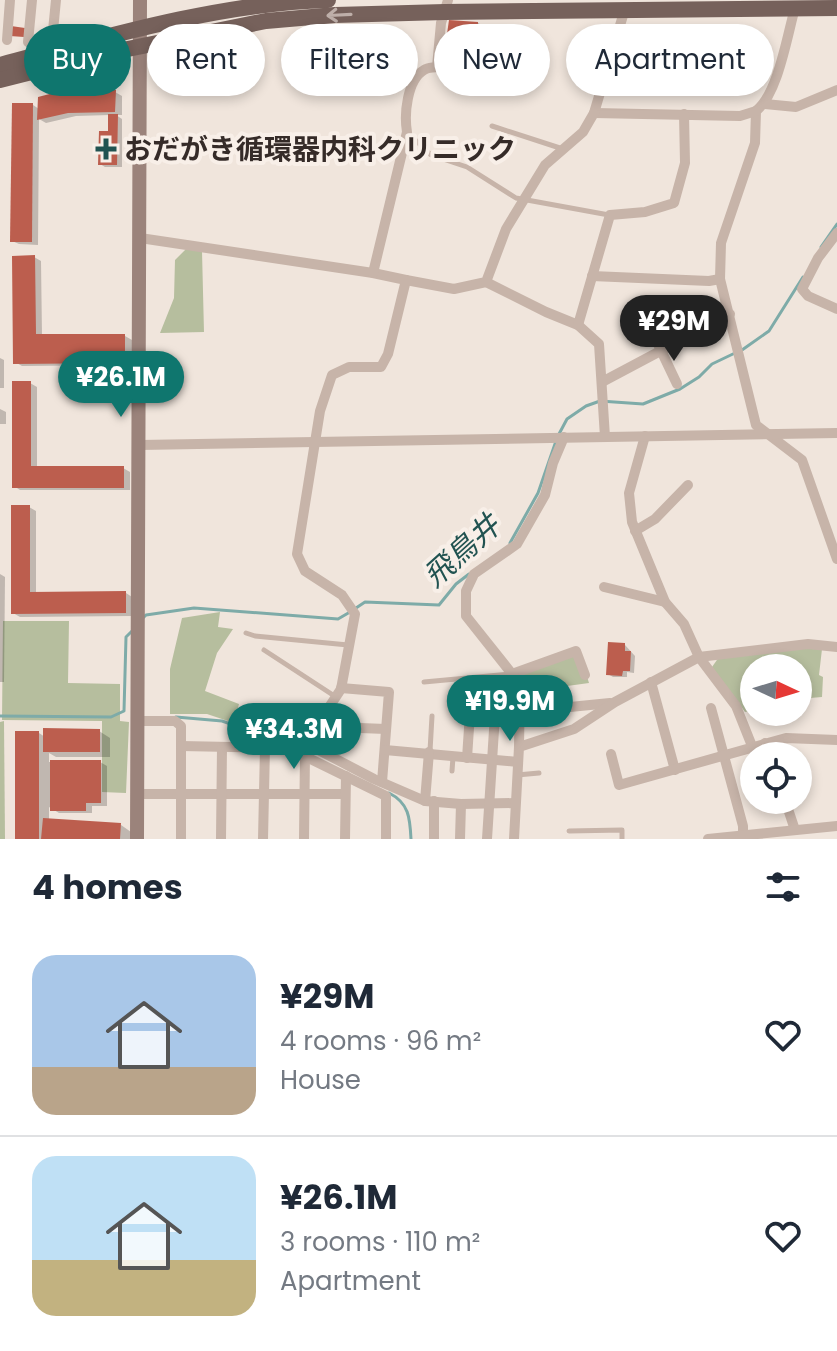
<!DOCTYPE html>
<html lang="en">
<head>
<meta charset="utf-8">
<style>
	:root { --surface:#fff; --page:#f6f6f7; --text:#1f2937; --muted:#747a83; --line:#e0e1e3; --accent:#0f766e }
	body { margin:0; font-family:Poppins,"Noto Sans JP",sans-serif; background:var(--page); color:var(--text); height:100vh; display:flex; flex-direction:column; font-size:30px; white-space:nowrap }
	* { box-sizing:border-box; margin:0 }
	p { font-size:26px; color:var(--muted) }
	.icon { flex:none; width:44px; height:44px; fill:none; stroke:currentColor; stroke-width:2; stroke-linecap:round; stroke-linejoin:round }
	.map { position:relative; height:839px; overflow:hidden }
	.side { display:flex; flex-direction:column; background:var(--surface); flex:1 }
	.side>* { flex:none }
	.top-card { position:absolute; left:24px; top:24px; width:790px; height:72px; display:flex; gap:16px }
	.needle { width:52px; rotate:94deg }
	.buttons { position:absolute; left:740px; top:654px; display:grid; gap:16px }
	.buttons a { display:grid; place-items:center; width:72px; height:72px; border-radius:50%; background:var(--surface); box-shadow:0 4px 12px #0003; font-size:40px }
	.price { position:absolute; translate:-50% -68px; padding:0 18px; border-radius:28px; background:var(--accent); color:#fff; font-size:26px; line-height:52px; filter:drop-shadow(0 2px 4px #0008) }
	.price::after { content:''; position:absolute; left:50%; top:48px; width:24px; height:18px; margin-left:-12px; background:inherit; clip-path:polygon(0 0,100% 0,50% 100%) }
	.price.current { background:#222; color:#fff }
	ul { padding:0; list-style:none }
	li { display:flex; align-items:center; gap:24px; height:200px; padding:0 32px }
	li+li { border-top:2px solid var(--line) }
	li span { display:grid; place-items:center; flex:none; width:224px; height:160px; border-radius:24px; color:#555 }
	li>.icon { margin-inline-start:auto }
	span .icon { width:96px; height:96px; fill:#fffc; stroke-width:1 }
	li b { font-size:34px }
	h2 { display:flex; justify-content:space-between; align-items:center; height:96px; padding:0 32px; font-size:34px }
	.pill { padding:0 28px; border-radius:36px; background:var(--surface); box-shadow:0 4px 12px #0003; font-size:28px; line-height:72px }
	.pill.current { background:var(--accent); color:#fff }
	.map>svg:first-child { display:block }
</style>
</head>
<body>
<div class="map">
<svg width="837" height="839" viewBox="0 0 837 839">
	<rect width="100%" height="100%" fill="#f0e5dc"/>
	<g fill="#b6be9e">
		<polygon points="186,249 202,251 204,332 160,333 174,298 175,260"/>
		<polygon points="220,612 218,627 233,629 217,653 205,691 239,704 234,723 207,714 170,714 170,669 182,618"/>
		<polygon points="3,621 69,621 68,683 120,684 120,721 129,722 126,793 102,792 102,721 2,720"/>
		<polygon points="805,648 822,649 819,675 823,677 822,697 798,699 798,668 754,668 754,710 745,712 712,667 719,657"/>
		<polygon points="580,654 589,683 538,690 523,683 520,675"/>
		<polygon points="4,721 5,839 0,839 0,722"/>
	</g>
	<g fill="#0003">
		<polygon points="478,23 483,26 481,60 446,54"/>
		<polygon points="115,92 122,96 122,115 116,115 122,119 122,167 105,167 100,164 110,133 110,115 76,116 46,123 39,119 38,245 19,244 12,241 33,105 39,109"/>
		<polygon points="34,257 41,261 42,336 125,336 132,340 132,365 22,366 15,362"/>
		<polygon points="0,358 4,360 4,388 0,388"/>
		<polygon points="30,383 37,387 37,468 123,468 130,472 130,490 20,490 14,486"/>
		<polygon points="0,409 6,412 6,424 0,424"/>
		<polygon points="29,507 36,511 36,594 126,593 132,597 132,616 20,617 13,613"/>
		<polygon points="0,574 5,577 4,682 0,682"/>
		<polygon points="625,645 635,656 634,673 627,672 627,677 613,677 608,674"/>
		<polygon points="99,731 110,738 110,757 56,757 49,753 49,762 100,762 107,766 107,806 92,806 92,813 59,813 49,807 49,820 121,825 131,832 131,839 20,839 39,733 45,737"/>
	</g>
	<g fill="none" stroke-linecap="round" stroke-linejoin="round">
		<g stroke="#7eaba8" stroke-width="3">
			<polyline points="821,247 837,224"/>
			<polyline points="742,350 769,331 803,277"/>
			<polyline points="559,434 567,419 586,406 600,401 643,404 680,389 699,377 712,364 735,353"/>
			<polyline points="510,543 538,493 556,441"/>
			<polyline points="356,608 365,602 439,605 456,584 469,574"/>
			<polyline points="142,619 146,615 194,608 338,619 350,612"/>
			<polyline points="0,716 111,717 124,711 126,637 132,631"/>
			<polyline points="176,717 222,721 292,745"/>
			<path d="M389,793C409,803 410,818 411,839"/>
		</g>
	</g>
	<g fill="#bc5e4e">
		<polygon points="449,20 478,22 477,58 444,55"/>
		<polygon points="11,26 25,28 24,37 10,36"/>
		<polygon points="122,67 121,75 117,74 117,78 103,78 103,70"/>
		<polygon points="69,89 116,90 115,112 68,113 37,120 38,97"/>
		<polygon points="12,103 33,103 32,242 10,242"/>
		<polygon points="108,114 118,114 117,165 98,165 99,131 108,131"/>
		<polygon points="35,255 36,334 125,334 125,363 13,364 12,256"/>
		<polygon points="12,381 31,381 31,466 124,466 124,488 12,488"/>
		<polygon points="11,505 30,505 30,592 126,591 126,613 11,614"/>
		<polygon points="608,642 625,643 625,651 631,651 630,671 623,671 622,676 606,675"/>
		<polygon points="43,728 100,729 100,752 43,752"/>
		<rect x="15" y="731" width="24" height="108"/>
		<polygon points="50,760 101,760 101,803 86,803 86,811 50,811"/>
		<polygon points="43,818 121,823 120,839 41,839"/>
	</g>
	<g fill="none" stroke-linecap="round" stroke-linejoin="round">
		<g stroke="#c7b4a9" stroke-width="5">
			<polyline points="492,126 563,149"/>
			<polyline points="408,133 431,155 467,167 516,198 609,215"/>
			<polyline points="246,633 255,636 348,645"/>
			<polyline points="264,650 336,697"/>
			<polyline points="424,682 511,674"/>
			<polyline points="430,751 432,716"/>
			<polyline points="452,771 453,757"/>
			<polyline points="517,775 539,773"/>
			<polyline points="569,831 622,830 622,839"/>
		</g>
		<g stroke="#c7b4a9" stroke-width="10">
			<path d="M795,8C787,36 778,94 756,111L755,143L721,243L720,279L756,425L802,460L837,559"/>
			<polyline points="7,40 10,0"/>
			<polyline points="28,42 32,0"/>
			<polyline points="51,51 56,0"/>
			<polyline points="765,104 796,107 837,90"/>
			<polyline points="594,113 740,116 756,111"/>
			<polyline points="837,233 818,258 802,289 808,296 837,309"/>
			<polyline points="140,238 373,273 406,280 388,354 381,367 349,367 332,375 320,411 297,554 305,571 342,595 355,614 341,689 322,718 305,753 304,839"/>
			<path d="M373,273L407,132C404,114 407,80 424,70C428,67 432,68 437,67L441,23L448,0"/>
			<polyline points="592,276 709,281 720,279"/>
			<polyline points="406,280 454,289 486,282 506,229 545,165 583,132 594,113 624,12"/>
			<polyline points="486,282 546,312 578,325 599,344 605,437"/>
			<polyline points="647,321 677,384"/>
			<polyline points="578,325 610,215 645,212 674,203 685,163 684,114"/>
			<polyline points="602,382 730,314"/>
			<polyline points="645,436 629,493 632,522 665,602 684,624 699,657 736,706 752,746"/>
			<polyline points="140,445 837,433"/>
			<polyline points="635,531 655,519 688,485"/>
			<polyline points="604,587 665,602"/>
			<polyline points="512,674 576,651 585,675"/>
			<polyline points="651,682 675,770"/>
			<polyline points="341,688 389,692 382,782"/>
			<polyline points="711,708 743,826 743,835"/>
			<polyline points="520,712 610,703"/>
			<polyline points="137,721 175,721 181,726 181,839"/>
			<polyline points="360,728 386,729"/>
			<polyline points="765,743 769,756"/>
			<polyline points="309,745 374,779 425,801 461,804 515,803"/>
			<polyline points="181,746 288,748 386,796 386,839"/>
			<polyline points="519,747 520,684 466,616 466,591 474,574 517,544 545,495 553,463 564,437"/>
			<polyline points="385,750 518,762"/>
			<polyline points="611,754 619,785 786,738 837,740"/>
			<polyline points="467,758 471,698 496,699 487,839"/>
			<polyline points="138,794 345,794"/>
			<polyline points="785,800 795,830"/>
			<polyline points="425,801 429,752"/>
			<polyline points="221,839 222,747"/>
			<polyline points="263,839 265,747"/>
			<polyline points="345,839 346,776"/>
			<polyline points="434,839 434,801"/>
			<polyline points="460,839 461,804"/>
			<polyline points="514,839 519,747 574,729 615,702 699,657 808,644 837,647"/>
			<polyline points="708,839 837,826"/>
		</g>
		<polyline stroke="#9b837b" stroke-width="14" points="137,839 140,0"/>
		<g stroke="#76615b" stroke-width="16">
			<path d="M0,65C105,37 220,3 328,0"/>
			<polyline points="0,80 103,54 266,21 335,15 445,12 837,8"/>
		</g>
	</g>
	<defs><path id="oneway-shaft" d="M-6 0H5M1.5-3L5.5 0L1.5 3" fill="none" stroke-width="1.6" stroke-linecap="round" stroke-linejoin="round" transform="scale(2)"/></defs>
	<use stroke="#beafa9" href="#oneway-shaft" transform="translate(339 15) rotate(177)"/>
	<path fill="#215351" stroke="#f8efe8" stroke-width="3" d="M102 137h8v8h8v8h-8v8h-8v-8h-8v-8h8z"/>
	<g text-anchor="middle" stroke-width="8" stroke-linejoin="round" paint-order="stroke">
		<g font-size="28" font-weight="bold" fill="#352b28" stroke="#f8efe8" text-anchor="start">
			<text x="124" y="159">おだがき循環器内科クリニック</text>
		</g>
		<g font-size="30" font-style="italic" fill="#215351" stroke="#f8efe8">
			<text transform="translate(462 551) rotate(-42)" y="10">飛鳥井</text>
		</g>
	</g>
</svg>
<div class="buttons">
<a><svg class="needle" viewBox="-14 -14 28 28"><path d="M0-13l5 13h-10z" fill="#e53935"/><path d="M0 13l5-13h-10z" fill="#747a83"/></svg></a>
<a><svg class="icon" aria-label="locate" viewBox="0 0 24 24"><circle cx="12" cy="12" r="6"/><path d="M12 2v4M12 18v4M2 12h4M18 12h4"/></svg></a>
</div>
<b class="price current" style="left:674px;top:363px">¥29M</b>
<b class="price" style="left:121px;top:419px">¥26.1M</b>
<b class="price" style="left:510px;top:743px">¥19.9M</b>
<b class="price" style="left:294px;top:771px">¥34.3M</b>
<div class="top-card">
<a class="pill current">Buy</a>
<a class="pill">Rent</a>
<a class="pill">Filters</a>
<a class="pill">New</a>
<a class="pill">Apartment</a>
</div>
</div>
<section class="side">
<h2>4 homes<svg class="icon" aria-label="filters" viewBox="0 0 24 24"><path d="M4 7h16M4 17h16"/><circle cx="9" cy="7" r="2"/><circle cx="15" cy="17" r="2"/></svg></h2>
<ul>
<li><span style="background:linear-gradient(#a9c7e8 70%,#b9a48a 0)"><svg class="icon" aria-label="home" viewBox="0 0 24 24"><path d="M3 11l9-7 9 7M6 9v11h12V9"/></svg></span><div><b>¥29M</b><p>4 rooms · 96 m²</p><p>House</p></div><svg class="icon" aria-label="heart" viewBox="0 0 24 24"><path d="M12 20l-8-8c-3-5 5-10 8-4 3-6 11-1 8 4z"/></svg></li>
<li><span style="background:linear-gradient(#bfe0f5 65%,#c2b280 0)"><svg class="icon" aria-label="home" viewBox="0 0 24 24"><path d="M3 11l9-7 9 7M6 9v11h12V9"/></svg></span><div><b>¥26.1M</b><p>3 rooms · 110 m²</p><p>Apartment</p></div><svg class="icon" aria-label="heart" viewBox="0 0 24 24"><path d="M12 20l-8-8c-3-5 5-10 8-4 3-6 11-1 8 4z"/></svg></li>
</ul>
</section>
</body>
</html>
